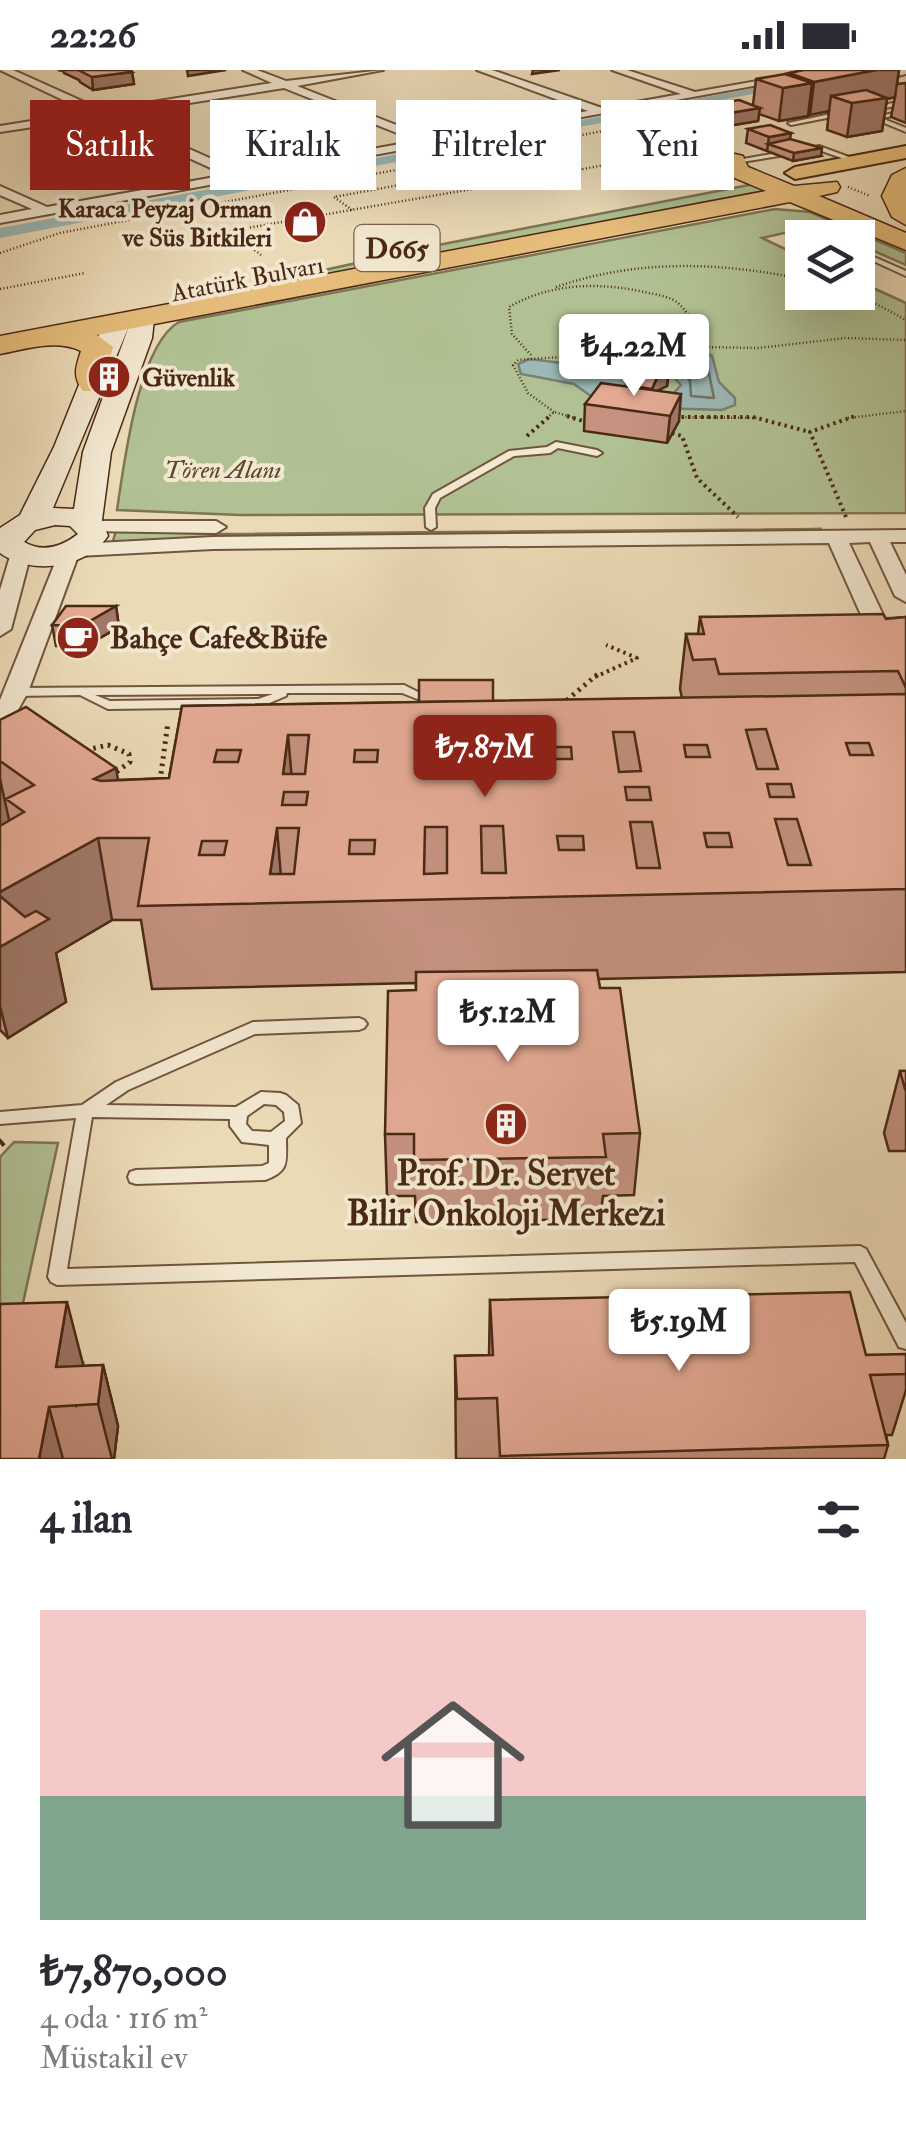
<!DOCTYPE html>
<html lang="tr">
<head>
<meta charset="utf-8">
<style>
	:root { --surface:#fff; --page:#f7f7f7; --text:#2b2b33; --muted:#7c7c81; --accent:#8f2418 }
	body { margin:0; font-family:"IM FELL Double Pica",serif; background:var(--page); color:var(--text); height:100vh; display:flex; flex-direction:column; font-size:38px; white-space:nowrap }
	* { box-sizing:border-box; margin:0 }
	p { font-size:32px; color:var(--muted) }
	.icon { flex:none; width:55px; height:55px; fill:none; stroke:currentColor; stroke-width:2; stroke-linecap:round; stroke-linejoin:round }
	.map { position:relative; height:1389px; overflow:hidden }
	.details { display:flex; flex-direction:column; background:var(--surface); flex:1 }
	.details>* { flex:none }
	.guide { position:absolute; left:30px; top:30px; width:848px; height:90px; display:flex; gap:20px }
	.fabs { position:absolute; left:785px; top:150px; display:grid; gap:20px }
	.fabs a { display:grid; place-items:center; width:90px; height:90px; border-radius:0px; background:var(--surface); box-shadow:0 10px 40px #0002; font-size:50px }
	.price { position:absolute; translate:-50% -85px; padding:0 22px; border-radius:10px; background:#fff; color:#222; font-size:32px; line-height:65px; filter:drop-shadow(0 2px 5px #0008) }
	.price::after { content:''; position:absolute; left:50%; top:60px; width:30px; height:22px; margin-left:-15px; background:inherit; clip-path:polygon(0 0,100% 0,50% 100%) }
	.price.current { background:var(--accent); color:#fff }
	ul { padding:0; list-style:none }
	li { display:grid; align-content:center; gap:20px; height:530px; padding:0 40px }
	li span { display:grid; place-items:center; height:310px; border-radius:0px; color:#555 }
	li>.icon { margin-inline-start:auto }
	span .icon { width:180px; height:180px; fill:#fffc; stroke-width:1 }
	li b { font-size:42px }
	h2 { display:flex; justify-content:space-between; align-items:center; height:120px; padding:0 40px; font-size:42px }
	.tag { padding:0 35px; border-radius:0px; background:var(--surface); box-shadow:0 10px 40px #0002; font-size:35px; line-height:90px }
	.tag.current { background:var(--accent); color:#fff }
	.status { display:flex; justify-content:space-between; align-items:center; height:70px; padding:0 50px; background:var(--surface); direction:ltr }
	.status svg { height:28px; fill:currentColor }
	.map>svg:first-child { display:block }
</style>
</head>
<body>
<div class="status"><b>22:26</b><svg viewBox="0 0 49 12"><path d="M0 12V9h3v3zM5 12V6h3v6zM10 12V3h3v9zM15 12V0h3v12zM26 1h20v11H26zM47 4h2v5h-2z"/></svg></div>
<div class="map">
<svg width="906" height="1389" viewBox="0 0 906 1389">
	<rect width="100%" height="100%" fill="#ebdab6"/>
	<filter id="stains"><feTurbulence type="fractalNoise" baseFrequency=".002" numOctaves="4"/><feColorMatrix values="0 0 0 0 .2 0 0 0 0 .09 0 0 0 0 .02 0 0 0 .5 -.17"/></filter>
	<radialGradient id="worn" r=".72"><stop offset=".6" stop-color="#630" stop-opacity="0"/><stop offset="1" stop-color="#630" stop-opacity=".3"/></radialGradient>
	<g fill="#b1c193" stroke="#7e7554" stroke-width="2.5">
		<polygon points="754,114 768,122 153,238 433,176"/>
		<path d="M775,139L810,142L906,183V195L858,174V168L842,167L815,156L762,168L802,187V222H858V211L906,233V443L240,445L117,440C124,394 138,275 179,252Z"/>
		<polygon points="822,459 216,468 112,474 116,461 216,464"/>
		<polygon points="14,1072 58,1073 9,1297 0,1297 0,1087"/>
	</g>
	<g fill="#9bb9b6" stroke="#7b7f76" stroke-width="2.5">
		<polygon points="679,280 701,281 712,286 719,312 735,328 735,335 722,340 660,338 681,315 657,289"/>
		<polygon points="529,289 562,293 622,290 629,294 625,316 595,329 574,314 521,304 518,294"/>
	</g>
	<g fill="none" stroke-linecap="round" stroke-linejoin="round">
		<polygon stroke="#727166" stroke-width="2.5" points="685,290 707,294 714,328 691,326 690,311 680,296"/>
		<polygon fill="#9bb9b6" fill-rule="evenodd" points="851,0 877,0 0,168 0,158"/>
		<g stroke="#72553d" stroke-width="4">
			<g id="lane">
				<polygon points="906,30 906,34 869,41 866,39"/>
				<polygon points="906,40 906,44 881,48 906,58 906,62 872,48"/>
				<polygon points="845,41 847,44 791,55 788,53"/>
				<polygon points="819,76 857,90 858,91 853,92 819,80 806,82 803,80"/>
				<polygon points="777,83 779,86 735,93 732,91"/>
				<polygon points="858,180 906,201 906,206 858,184"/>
				<polygon points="556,372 597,380 602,383 597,386 558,378 550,383 514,386 440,428 435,438 436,457 431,460 426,457 425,438 433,424 509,381 547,377"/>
				<path d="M404,615L426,626L420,630L402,623H287L286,626L260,637L108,639L80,625L16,626L10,622L16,618ZM273,624L258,629L110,631L95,625Z"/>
				<path d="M359,948L364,950L367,954L364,958L359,960L255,964L128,1020L106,1035L236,1037L261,1022L280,1023L286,1025L298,1035L301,1053L286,1068C286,1092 290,1101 265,1110L136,1114L130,1112L128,1107L130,1102L136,1100L262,1096L269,1093V1075L242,1072L230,1056V1049L92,1047L67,1199L860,1176L866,1179L906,1253V1279L899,1277L855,1192L57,1215L51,1212L48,1207L76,1048L0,1054V1042L82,1035L116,1012L253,952ZM264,1034L276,1035L284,1042L285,1051L271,1062L252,1061L246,1054L247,1046Z"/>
			</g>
		</g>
		<g stroke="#72553d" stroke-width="4">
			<g id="street">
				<path d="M0,0H13L102,40L272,13L243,0H257L286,11L383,0L297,16L432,69L588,41L477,0H492L602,38L681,24L612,0H627L695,22L819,0H841L0,153V145L32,139L0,125V116L47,137L226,105L99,47L0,62V56L88,42ZM284,18L417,71L241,102L113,45Z"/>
				<polygon points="897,0 906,0 906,4 865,14 860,11"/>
				<polygon points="713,37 717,42 647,56 739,88 739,94 628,55"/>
				<polygon points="92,451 216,451 226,457 216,463 85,461 85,453"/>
				<polygon points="906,460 906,472 890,472 906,505 906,532 895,526 870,472 849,473 885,549 906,548 906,562 877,563 866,556 829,473 213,479 78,486 28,622 9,656 0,658 0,630 59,483 77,474 213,467"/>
				<polygon points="21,477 31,483 11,559 0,566 0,520 11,483"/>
			</g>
		</g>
		<g stroke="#4a2915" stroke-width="3">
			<path id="secondary" d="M142,242L154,249L152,268L111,382L102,450L108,466C86,498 32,506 0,483V458L20,445L54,377L99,265L112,248L120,246L130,251L134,244ZM129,256L83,382L74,439L53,438ZM55,455L70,456L78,464C61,477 43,483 24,472L35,460Z"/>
		</g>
		<g stroke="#4a2915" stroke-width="4">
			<polygon id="primary" points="906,76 906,88 795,109 785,103 795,97"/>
		</g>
		<g stroke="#4a2915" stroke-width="3">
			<g id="highway">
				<path d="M735,84L743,86L748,97L794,116L837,112L840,117L837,122L819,126L906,163V180L790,132L97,265L113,277L106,304L110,314L105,321H83C72,306 76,297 81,281C56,269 26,279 0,284V266L766,121L730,106L723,91Z"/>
				<polygon points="906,98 906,155 892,147 882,126 892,105"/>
			</g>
		</g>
		<g stroke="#4a2915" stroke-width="2.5" stroke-dasharray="1 2.5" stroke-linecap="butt">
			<polyline points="562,91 582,99"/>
			<polyline points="524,110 637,89 701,98"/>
			<polyline points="848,117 870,126"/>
			<polyline points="352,140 334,127 487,99"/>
			<polyline points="0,183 60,163 619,58"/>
			<polyline points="261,185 230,161 478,118"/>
			<path d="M556,217C637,189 719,192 802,209"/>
			<polyline points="0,219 85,203"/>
			<polyline points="854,222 906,250"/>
			<path d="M531,285L512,264L509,237C553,212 601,212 649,223C659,225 671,227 678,233C691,245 696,259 700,275"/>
			<path d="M568,285V269C595,251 621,259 648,274"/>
			<polyline points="554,342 528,323 513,295 518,290 604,284 650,276 759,278 845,268 906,270"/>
			<polyline points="675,347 758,348"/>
			<polyline points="547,348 554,342 575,348"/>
			<polyline points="848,348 906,341"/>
		</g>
		<g stroke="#4a2915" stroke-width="4" stroke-dasharray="2.5 4" stroke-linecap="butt">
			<polyline points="567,346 589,353"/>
			<polyline points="675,347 753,347 810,362"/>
			<polyline points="672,363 682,366 697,408 738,447"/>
			<polyline points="527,366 550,346"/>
			<polyline points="846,447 810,362 855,346"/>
			<polyline points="595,607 637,588 606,575"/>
		</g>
		<g stroke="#4a2915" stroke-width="5" stroke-dasharray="2.5 5" stroke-linecap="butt">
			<polyline points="561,635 598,604"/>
			<polyline points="86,680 108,675 129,684 130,692 111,706"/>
			<polyline points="160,711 168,652"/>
		</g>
		<polyline stroke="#4a2915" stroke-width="8" stroke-dasharray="4 8" stroke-linecap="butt" points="0,1074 9,1066"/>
		<use href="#lane" fill="#f2e7d0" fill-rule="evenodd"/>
		<use href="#street" fill="#f2e7d0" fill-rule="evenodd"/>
		<use href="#secondary" fill="#f2e7d0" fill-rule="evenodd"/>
		<use href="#primary" fill="#e6bd7b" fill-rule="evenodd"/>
		<use href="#highway" fill="#e6bd7b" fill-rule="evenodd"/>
	</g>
	<g fill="#c4927f" stroke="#4a2915" stroke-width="2.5">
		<polygon points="58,0 129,0 132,2 134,14 93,20 80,12 79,10 64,3 63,1"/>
		<polygon points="804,0 899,0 897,14 906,13 906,53 891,47 895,27 887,29 882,61 847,67 827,60 829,41 808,44 808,46 779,51 759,44 758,51 698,61 678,53 679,40 753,35 756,9 789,5 789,3"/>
		<polygon points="748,59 790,69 821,86 793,91 746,73"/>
		<polygon points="500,84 567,86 567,100 521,108 513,104 492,108 483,103 483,96 500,93"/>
		<polygon points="632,290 669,298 667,316 658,320 679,351 667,373 584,361 585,334 630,317"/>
		<polygon points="116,536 119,557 84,577 56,576 52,555"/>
		<polygon points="700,547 886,549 906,547 906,902 598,909 600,918 640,1063 634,1125 603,1126 600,1149 416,1152 415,1126 387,1126 385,1064 416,920 416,913 152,919 141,850 112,850 56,883 66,932 8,968 0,960 0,650 118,710 169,708 182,636 682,628 680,619 686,564 698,564"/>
		<polygon points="900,1001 906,1001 906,1081 889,1081 884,1063"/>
		<polygon points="490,1230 866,1285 906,1285 906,1320 892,1365 886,1365 888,1375 884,1389 456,1389 455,1286 489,1285"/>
		<polygon points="83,1294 83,1296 103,1295 118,1356 114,1389 0,1389"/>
	</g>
	<g fill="#a07768" stroke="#4a2915" stroke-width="2.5">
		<polygon points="187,0 226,0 188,6"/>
		<polygon points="533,0 560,0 532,4"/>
		<polygon points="876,0 899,0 895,27 887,29 882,61 847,67 852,33 831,26 829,41 810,45 814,12"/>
		<polygon points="132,2 134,14 93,20 92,7"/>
		<polygon points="812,13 808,46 779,51 783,18"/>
		<polygon points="760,38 758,51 698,61 700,48"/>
		<polygon points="791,63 789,76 768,74 767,81 769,67"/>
		<polygon points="822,78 821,86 793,91 794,83"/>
		<polygon points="567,86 567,100 521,108 522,94"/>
		<polygon points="513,97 513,104 492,108 492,101"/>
		<polygon points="669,298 667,316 657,321 650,337 652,319 659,303"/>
		<polygon points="681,324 679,351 667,373 670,346"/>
		<polygon points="116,536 119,557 84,577 81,556"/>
		<polygon points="288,665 293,722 283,704"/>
		<polygon points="116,698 128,768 94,709"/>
		<polygon points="0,709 13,768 0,775"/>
		<polygon points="277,758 283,832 270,804"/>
		<polygon points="98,768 112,850 56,883 66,932 8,968 0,936 0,822"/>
		<polygon points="67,1232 83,1294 76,1335 56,1297"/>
		<polygon points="103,1295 118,1356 114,1389 112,1389 98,1334"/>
		<polygon points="49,1337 63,1389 39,1389"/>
	</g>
	<g fill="#e4aa94" stroke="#4a2915" stroke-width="2.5" fill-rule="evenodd">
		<polygon points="78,0 129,0 132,2 92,7"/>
		<polygon points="804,0 876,0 814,12 789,3"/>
		<polygon points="785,4 812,13 783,18 756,9"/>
		<polygon points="866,20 887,28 852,33 831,26"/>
		<polygon points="739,30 760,38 700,48 679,40"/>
		<polygon points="770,55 791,63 769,67 748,59"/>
		<polygon points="790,69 822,78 794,83 768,74"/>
		<polygon points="546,76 567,86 522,94 500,84"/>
		<polygon points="504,93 513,97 492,101 483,96"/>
		<polygon points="662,287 669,298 659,303 652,319 633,316 641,302 631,299 632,290"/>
		<polygon points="601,313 681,324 670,346 585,334"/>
		<polygon points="66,536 116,536 81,556 52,555"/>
		<polygon points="883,544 886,549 906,547 906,618 898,601 719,604 715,589 693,590 686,564 704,564 700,547"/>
		<polygon points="419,610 493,610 493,631 419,632"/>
		<path d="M906,624V819L138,836L149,768H98L0,822V756L24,742L6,729L34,715L0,691V650L26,637L116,698L94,709L101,711L169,708L182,636ZM766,659L778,699H757L746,660ZM613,662H634L641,701L619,702ZM477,663H497L499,703H478ZM422,664H442V703H421ZM288,665H309L305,704H283ZM846,673H869L873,685H850ZM684,675H707L710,687H686ZM547,677H571L572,689H548ZM217,680H241L238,692H214ZM355,680H378L377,692H354ZM767,714H791L794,727H770ZM625,717H649L651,730H627ZM284,722H308L306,735H282ZM775,749H797L811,795H788ZM630,752H652L660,798H637ZM481,756H503L506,803H482ZM425,757H447V803L424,804ZM277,758H299L294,804H270ZM704,763H729L732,777H707ZM557,766H583L584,780H559ZM350,770H375L374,784H349ZM202,771H227L224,785H199Z"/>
		<polygon points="0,826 25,847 36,841 49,849 0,877"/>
		<polygon points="597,900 600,918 620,918 640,1063 603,1064 606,1087 414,1090 414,1064 385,1064 388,921 416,920 416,902"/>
		<polygon points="900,1001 906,1001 906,1019 905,1019"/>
		<polygon points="850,1222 866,1285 906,1284 906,1304 870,1305 888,1375 500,1386 497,1328 457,1329 455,1286 493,1285 490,1230"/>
		<polygon points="67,1232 56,1297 103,1295 98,1334 49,1337 39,1389 0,1389 0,1234"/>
	</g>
	<defs>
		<g id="shop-disc" transform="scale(2.25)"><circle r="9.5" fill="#8f2418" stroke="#f2e7d0"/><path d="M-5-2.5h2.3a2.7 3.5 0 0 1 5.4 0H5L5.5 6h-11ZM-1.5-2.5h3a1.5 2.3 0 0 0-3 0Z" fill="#fff"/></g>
		<g id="building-disc" transform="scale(2.25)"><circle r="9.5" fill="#8f2418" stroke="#f2e7d0"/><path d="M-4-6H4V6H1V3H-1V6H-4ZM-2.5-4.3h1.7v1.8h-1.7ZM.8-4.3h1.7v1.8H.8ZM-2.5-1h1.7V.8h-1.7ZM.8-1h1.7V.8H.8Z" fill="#fff"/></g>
		<g id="cafe-disc" transform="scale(2.25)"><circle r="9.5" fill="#8f2418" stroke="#f2e7d0"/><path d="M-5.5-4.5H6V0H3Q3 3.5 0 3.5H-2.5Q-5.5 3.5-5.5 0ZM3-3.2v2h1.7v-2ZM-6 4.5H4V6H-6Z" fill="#fff"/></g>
	</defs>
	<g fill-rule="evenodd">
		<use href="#shop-disc" x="305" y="152"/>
		<use href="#building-disc" x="109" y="307"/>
		<use href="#cafe-disc" x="78" y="568"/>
		<use href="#building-disc" x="506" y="1054"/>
	</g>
	<g text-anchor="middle" stroke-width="8" stroke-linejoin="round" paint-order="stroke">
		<g font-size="25" font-weight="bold" fill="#4a2915" stroke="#f2e7d0" text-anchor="end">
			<text x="272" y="147">Karaca Peyzaj Orman<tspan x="272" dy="29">ve Süs Bitkileri</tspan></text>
			<text x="142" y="316" text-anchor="start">Güvenlik</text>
		</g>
		<g font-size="25" fill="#4a2915" stroke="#f2e7d0">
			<text transform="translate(247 208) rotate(-11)" y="9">Atatürk Bulvarı</text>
		</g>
		<g font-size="25" font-style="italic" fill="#5f472e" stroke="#f2e7d0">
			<text x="223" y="408">Tören Alanı</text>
		</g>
		<rect fill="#f2e7d0" stroke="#7c624d" stroke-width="2.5" x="354.5" y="155" width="85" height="46" rx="8"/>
		<g font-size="28" font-weight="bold" fill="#4a2915">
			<text x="397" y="188">D665</text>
		</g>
		<g font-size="30" font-weight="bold" fill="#4a2915" stroke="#f2e7d0" text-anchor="start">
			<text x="110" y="578">Bahçe Cafe&amp;Büfe</text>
		</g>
		<g font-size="35" font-weight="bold" fill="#4a2915" stroke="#f2e7d0">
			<text x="506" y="1115">Prof. Dr. Servet<tspan x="506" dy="40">Bilir Onkoloji Merkezi</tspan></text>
		</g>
	</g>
	<rect width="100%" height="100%" filter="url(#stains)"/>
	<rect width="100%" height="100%" fill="url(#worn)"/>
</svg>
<div class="fabs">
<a><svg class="icon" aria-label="layers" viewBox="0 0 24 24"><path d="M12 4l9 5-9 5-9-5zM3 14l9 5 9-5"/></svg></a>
</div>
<b class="price" style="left:634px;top:329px">₺4.22M</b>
<b class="price current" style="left:485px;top:730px">₺7.87M</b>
<b class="price" style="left:508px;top:995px">₺5.12M</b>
<b class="price" style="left:679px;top:1304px">₺5.19M</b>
<div class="guide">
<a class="tag current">Satılık</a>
<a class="tag">Kiralık</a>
<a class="tag">Filtreler</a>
<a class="tag">Yeni</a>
</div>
</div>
<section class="details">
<h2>4 ilan<svg class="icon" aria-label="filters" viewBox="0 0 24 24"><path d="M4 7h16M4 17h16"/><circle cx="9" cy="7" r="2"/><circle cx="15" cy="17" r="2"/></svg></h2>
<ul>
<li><span style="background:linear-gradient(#f6c9c9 60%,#7fa58c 0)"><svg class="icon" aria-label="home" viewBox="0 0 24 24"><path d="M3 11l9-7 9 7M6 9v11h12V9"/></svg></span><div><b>₺7,870,000</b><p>4 oda · 116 m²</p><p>Müstakil ev</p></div></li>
</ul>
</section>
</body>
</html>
